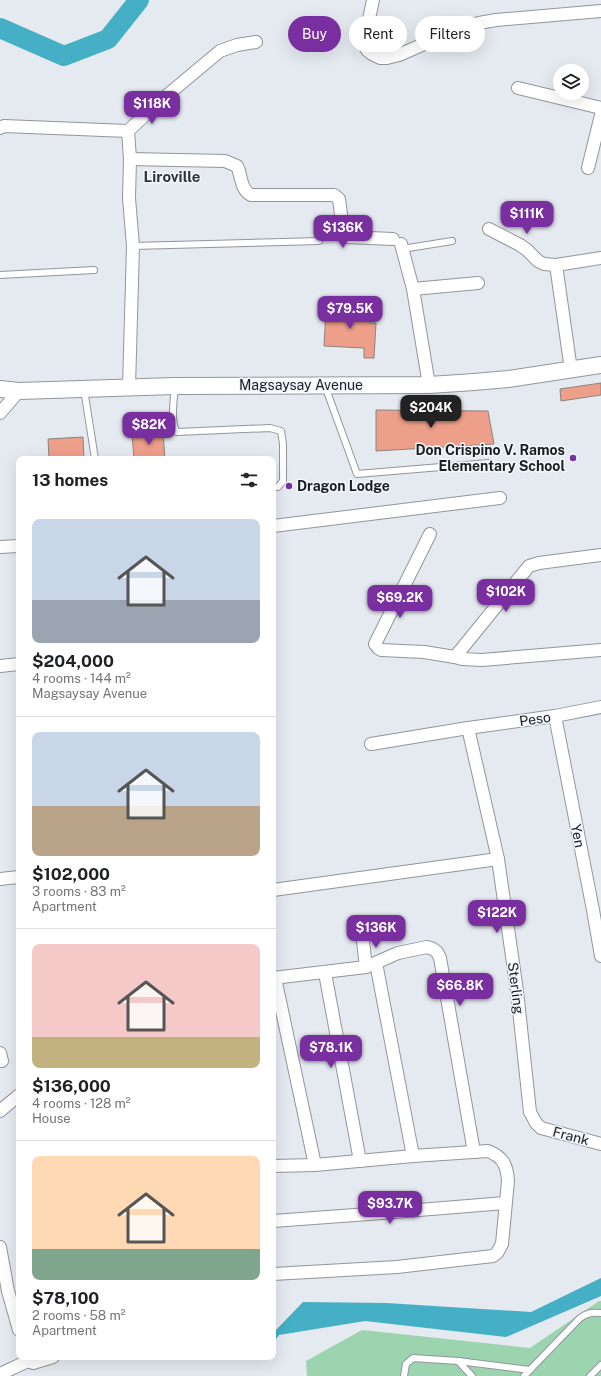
<!DOCTYPE html>
<html lang="en">
<head>
<meta charset="utf-8">
<style>
	:root { --surface:#fff; --page:#f2f2f2; --text:#202124; --muted:#757577; --line:#e0e0e0; --accent:#7a2fa0 }
	body { margin:0; font-family:"Public Sans",sans-serif; background:var(--page); color:var(--text); height:100vh; display:flex; flex-direction:column; font-size:15px; white-space:nowrap }
	* { box-sizing:border-box; margin:0 }
	p { font-size:13px; color:var(--muted) }
	.icon { flex:none; width:22px; height:22px; fill:none; stroke:currentColor; stroke-width:2; stroke-linecap:round; stroke-linejoin:round }
	.map { position:relative; flex:1; overflow:hidden }
	.drawer { position:absolute; left:16px; top:456px; width:260px; height:904px; display:flex; flex-direction:column; background:var(--surface); border-radius:8px; box-shadow:0 4px 16px #0002 }
	.drawer>* { flex:none }
	.banner { position:absolute; left:288px; top:16px; width:253px; height:36px; display:flex; gap:8px }
	.controls { position:absolute; left:553px; top:64px; display:grid; gap:8px }
	.controls a { display:grid; place-items:center; width:36px; height:36px; border-radius:50%; background:var(--surface); box-shadow:0 4px 16px #0002; font-size:20px }
	.price { position:absolute; translate:-50% -34px; padding:0 9px; border-radius:8px; background:var(--accent); color:#fff; font-size:13px; line-height:26px; filter:drop-shadow(0 1px 2px #0008) }
	.price::after { content:''; position:absolute; left:50%; top:24px; width:12px; height:9px; margin-left:-6px; background:inherit; clip-path:polygon(0 0,100% 0,50% 100%) }
	.price.on { background:#222; color:#fff }
	ul { padding:0; list-style:none }
	li { display:grid; align-content:center; gap:8px; height:212px; padding:0 16px }
	li+li { border-top:1px solid var(--line) }
	li span { display:grid; place-items:center; height:124px; border-radius:8px; color:#555 }
	li>.icon { margin-inline-start:auto }
	span .icon { width:72px; height:72px; fill:#fffc; stroke-width:1 }
	li b { font-size:17px }
	h2 { display:flex; justify-content:space-between; align-items:center; height:48px; padding:0 16px; font-size:17px }
	.tag { padding:0 14px; border-radius:18px; background:var(--surface); box-shadow:0 4px 16px #0002; font-size:14px; line-height:36px }
	.tag.on { background:var(--accent); color:#fff }
	.map>svg:first-child { display:block }
</style>
</head>
<body>
<div class="map">
<svg width="601" height="1376" viewBox="0 0 601 1376">
	<rect width="100%" height="100%" fill="#e4eaf0"/>
	<polygon fill="#9bd4af" points="599,1301 601,1301 601,1376 307,1376 306,1361 362,1330 530,1348"/>
	<polygon fill="#45afc5" points="601,1278 601,1296 506,1337 365,1321 279,1335 273,1343 273,1334 275,1331 303,1302 386,1303 531,1312"/>
	<g fill="none" stroke-linecap="round" stroke-linejoin="round">
		<polyline stroke="#45afc5" stroke-width="20" points="0,28 64,56 108,39 139,0"/>
	</g>
	<g fill="#ee9f89" stroke="#8b8381">
		<polygon points="326,309 370,311 370,323 376,323 374,358 364,358 364,348 324,346"/>
		<polygon points="601,383 601,395 561,401 560,389"/>
		<polygon points="376,410 488,411 494,444 376,451"/>
		<polygon points="163,432 165,459 134,459 132,434"/>
		<polygon points="83,437 84,459 49,459 48,439"/>
	</g>
	<g fill="none" stroke-linecap="round" stroke-linejoin="round">
		<g stroke="#91969c" stroke-width="8">
			<g id="lane">
				<polyline points="133,246 319,241"/>
				<polyline points="402,249 452,241"/>
				<polyline points="0,275 94,270"/>
				<path d="M175,386C174,399 170,422 177,432L270,428L281,431L283,444V481L278,487H273"/>
				<polyline points="325,386 357,474 489,463"/>
				<polyline points="84,389 95,459"/>
				<polyline points="458,1361 472,1376"/>
				<polyline points="404,1376 406,1364 413,1358 458,1361 530,1370"/>
				<path d="M524,1376L580,1318C587,1313 592,1312 601,1313"/>
				<polyline points="590,1376 601,1365"/>
			</g>
		</g>
		<g stroke="#91969c" stroke-width="14">
			<g id="street">
				<polyline points="373,0 364,43 367,50 372,54 380,58 387,58 399,55 458,29 479,23 496,20 601,11"/>
				<polyline points="518,88 601,108"/>
				<polyline points="0,128 4,126 128,131 159,102 220,51 237,45 256,42"/>
				<polyline points="128,131 130,159 129,198 133,246 129,387"/>
				<path d="M130,159L225,161L237,166C242,176 240,189 251,195H334L339,199L343,230L346,237L393,239"/>
				<polyline points="588,168 601,115"/>
				<polyline points="489,229 520,245 527,250 538,261 544,264 556,265"/>
				<polyline points="401,244 413,289 429,385"/>
				<polyline points="413,289 478,283"/>
				<polyline points="571,370 556,265 601,258"/>
				<polyline points="0,413 19,391"/>
				<polyline points="273,526 500,498"/>
				<polyline points="430,534 375,644 378,648 381,650 424,652 455,657"/>
				<polyline points="0,547 19,546"/>
				<polyline points="601,555 539,563 529,566 455,657 462,659 482,660 601,650"/>
				<polyline points="0,666 19,664"/>
				<polyline points="555,716 593,910 601,956"/>
				<polyline points="468,728 498,859 517,991 530,1112 536,1123 541,1128 601,1144"/>
				<polyline points="371,744 468,728 555,716 601,707"/>
				<polyline points="0,879 19,877"/>
				<polyline points="273,890 498,859"/>
				<polyline points="362,933 366,967"/>
				<polyline points="376,963 413,1156"/>
				<polyline points="325,973 360,1161"/>
				<polyline points="273,978 366,967 398,953 427,947 433,949 437,952 440,958 474,1152"/>
				<polyline points="275,978 315,1165"/>
				<polyline points="0,1053 2,1061"/>
				<polyline points="0,1111 19,1095"/>
				<path d="M273,1166L315,1165L413,1156L488,1151C503,1157 507,1165 508,1181L502,1244L497,1253L493,1256L397,1267L273,1274"/>
				<polyline points="273,1221 382,1213 505,1203"/>
				<polyline points="0,1247 8,1291 19,1330"/>
				<polyline points="26,1357 28,1361 33,1363 53,1357"/>
				<polyline points="0,1374 28,1361"/>
			</g>
		</g>
		<g stroke="#91969c" stroke-width="18">
			<polyline id="secondary" points="0,389 19,391 175,386 429,385 474,382 508,379 601,365"/>
		</g>
		<use href="#lane" stroke="#fff" stroke-width="6"/>
		<use href="#street" stroke="#fff" stroke-width="12"/>
		<use href="#secondary" stroke="#fff" stroke-width="16"/>
	</g>
	<g fill="#7a2fa0" stroke="#f2f7fd" stroke-width="1.5">
		<circle cx="573" cy="458" r="4"/>
		<circle cx="289" cy="486" r="4"/>
	</g>
	<g text-anchor="middle" stroke-width="3" stroke-linejoin="round" paint-order="stroke">
		<g font-size="14" fill="#1b1d1f" stroke="#f2f7fd">
			<text x="301" y="390">Magsaysay Avenue</text>
			<text transform="translate(535 719) rotate(-8)" y="5">Peso</text>
			<text transform="translate(578 836) rotate(79)" y="5">Yen</text>
			<text transform="translate(516 988) rotate(83)" y="5">Sterling</text>
			<text transform="translate(571 1136) rotate(15)" y="5">Frank</text>
		</g>
		<g font-size="14" font-weight="bold" fill="#1b1d1f" stroke="#f2f7fd" text-anchor="end">
			<text x="565" y="455">Don Crispino V. Ramos<tspan x="565" dy="16">Elementary School</tspan></text>
			<text x="297" y="491" text-anchor="start">Dragon Lodge</text>
		</g>
		<g font-size="15" font-weight="bold" fill="#2e3337" stroke="#f2f7fd">
			<text x="172" y="182">Liroville</text>
		</g>
	</g>
</svg>
<div class="controls">
<a><svg class="icon" aria-label="layers" viewBox="0 0 24 24"><path d="M12 4l9 5-9 5-9-5zM3 14l9 5 9-5"/></svg></a>
</div>
<b class="price" style="left:152px;top:125px">$118K</b>
<b class="price" style="left:527px;top:235px">$111K</b>
<b class="price" style="left:343px;top:249px">$136K</b>
<b class="price" style="left:350px;top:330px">$79.5K</b>
<b class="price on" style="left:431px;top:429px">$204K</b>
<b class="price" style="left:149px;top:446px">$82K</b>
<b class="price" style="left:506px;top:613px">$102K</b>
<b class="price" style="left:400px;top:619px">$69.2K</b>
<b class="price" style="left:497px;top:934px">$122K</b>
<b class="price" style="left:376px;top:949px">$136K</b>
<b class="price" style="left:460px;top:1007px">$66.8K</b>
<b class="price" style="left:331px;top:1069px">$78.1K</b>
<b class="price" style="left:390px;top:1225px">$93.7K</b>
<div class="banner">
<a class="tag on">Buy</a>
<a class="tag">Rent</a>
<a class="tag">Filters</a>
</div>
<section class="drawer">
<h2>13 homes<svg class="icon" aria-label="filters" viewBox="0 0 24 24"><path d="M4 7h16M4 17h16"/><circle cx="9" cy="7" r="2"/><circle cx="15" cy="17" r="2"/></svg></h2>
<ul>
<li><span style="background:linear-gradient(#c9d6e8 65%,#9aa5b1 0)"><svg class="icon" aria-label="home" viewBox="0 0 24 24"><path d="M3 11l9-7 9 7M6 9v11h12V9"/></svg></span><div><b>$204,000</b><p>4 rooms · 144 m²</p><p>Magsaysay Avenue</p></div></li>
<li><span style="background:linear-gradient(#c9d6e8 60%,#b9a48a 0)"><svg class="icon" aria-label="home" viewBox="0 0 24 24"><path d="M3 11l9-7 9 7M6 9v11h12V9"/></svg></span><div><b>$102,000</b><p>3 rooms · 83 m²</p><p>Apartment</p></div></li>
<li><span style="background:linear-gradient(#f6c9c9 75%,#c2b280 0)"><svg class="icon" aria-label="home" viewBox="0 0 24 24"><path d="M3 11l9-7 9 7M6 9v11h12V9"/></svg></span><div><b>$136,000</b><p>4 rooms · 128 m²</p><p>House</p></div></li>
<li><span style="background:linear-gradient(#ffd9b3 75%,#7fa58c 0)"><svg class="icon" aria-label="home" viewBox="0 0 24 24"><path d="M3 11l9-7 9 7M6 9v11h12V9"/></svg></span><div><b>$78,100</b><p>2 rooms · 58 m²</p><p>Apartment</p></div></li>
</ul>
</section>
</div>
</body>
</html>
